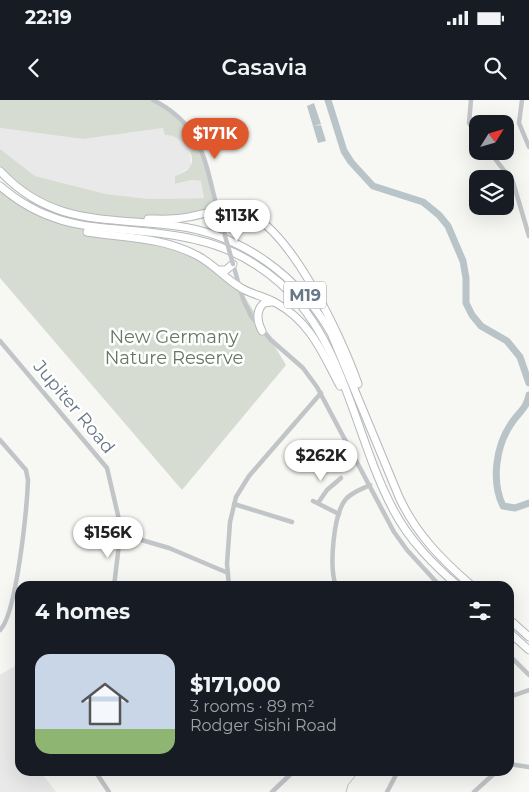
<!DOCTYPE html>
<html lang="en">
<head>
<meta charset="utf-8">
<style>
	:root { --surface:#171b24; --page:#242831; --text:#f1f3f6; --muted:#9ea1a6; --line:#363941; --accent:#df582d }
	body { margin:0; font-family:Montserrat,sans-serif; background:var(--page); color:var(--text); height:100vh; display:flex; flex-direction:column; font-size:19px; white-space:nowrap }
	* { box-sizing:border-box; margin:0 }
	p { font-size:16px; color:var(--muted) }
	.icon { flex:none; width:28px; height:28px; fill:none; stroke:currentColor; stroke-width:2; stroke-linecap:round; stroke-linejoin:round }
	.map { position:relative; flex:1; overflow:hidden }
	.sheet { position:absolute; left:15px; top:481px; width:499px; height:195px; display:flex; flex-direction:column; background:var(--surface); border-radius:15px; box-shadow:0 5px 20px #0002 }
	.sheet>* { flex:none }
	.needle { width:32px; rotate:53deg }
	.tools { position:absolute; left:469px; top:15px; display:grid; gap:10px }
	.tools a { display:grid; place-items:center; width:45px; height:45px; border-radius:10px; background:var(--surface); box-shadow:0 5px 20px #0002; font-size:25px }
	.price { position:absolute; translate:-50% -42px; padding:0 11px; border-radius:18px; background:#fff; color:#222; font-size:16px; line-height:32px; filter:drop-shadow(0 1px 2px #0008) }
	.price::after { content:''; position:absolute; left:50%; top:30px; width:15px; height:11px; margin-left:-8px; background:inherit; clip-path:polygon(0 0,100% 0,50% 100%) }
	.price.on { background:var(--accent); color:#fff }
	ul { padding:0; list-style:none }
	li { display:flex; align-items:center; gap:15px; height:125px; padding:0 20px }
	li+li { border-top:1px solid var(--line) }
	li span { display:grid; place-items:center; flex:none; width:140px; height:100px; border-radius:15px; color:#555 }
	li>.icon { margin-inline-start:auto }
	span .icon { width:60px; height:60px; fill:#fffc; stroke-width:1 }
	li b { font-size:21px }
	h2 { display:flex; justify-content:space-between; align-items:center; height:60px; padding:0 20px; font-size:21px }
	.status { display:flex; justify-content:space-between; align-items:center; height:35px; padding:0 25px; background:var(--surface); direction:ltr }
	.status svg { height:14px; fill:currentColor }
	header { display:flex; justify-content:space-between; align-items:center; height:65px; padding:0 20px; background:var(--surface); font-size:22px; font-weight:600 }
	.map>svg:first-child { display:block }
</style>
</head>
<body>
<div class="status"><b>22:19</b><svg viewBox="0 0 49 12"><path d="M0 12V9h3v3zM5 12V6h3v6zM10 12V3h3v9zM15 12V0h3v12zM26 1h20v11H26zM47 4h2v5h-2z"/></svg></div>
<header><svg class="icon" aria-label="back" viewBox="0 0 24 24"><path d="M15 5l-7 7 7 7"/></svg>Casavia<svg class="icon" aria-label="search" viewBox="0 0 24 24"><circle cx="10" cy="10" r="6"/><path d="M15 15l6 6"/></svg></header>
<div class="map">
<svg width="529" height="692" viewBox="0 0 529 692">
	<rect width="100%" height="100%" fill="#f7f7f4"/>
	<g fill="#e8e9e8">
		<polygon points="0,28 83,39 163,28 169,34 184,41 190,52 191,64 189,68 175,76 176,84 192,80 202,81 204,98 149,99 106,94 35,76 0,49"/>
		<polygon points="20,563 20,671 40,671 56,692 0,692 0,575"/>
	</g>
	<g fill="#d7dcd3">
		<path d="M0,0H152L185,23L200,47L217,109C158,120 87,130 33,97C21,90 11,79 0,70V49L35,76L106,94L149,99L204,98L201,81L192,80L175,84V76C179,74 186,72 189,68C200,56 179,33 165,35L163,28L83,39L0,28Z"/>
		<polygon points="0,82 10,94 144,139 185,149 239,187 286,265 182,390 0,178"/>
	</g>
	<polygon fill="#b9c4c9" points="314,3 321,24 314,26 321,25 326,41 318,43 307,6"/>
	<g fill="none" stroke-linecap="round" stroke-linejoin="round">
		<polyline stroke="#b9c4c9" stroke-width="1" points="346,692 348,685 359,671"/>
		<g stroke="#b9c4c9" stroke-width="7">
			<polyline points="328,0 344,51 351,62 373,86 423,102 439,115 448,126 463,161 466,178 466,203 472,215 481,226 507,241 520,257 529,283"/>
			<path d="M529,295C527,308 518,313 511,324C496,346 491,381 503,406L515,408L529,403"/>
		</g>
		<g stroke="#b4b8bb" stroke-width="9">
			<g id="highway">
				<path d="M0,71C52,127 109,117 177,126C243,135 298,176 331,233L399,397C416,434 442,460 472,486"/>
				<path d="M0,86C64,142 123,121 197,140C228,147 256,162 280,183C346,242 354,337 394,411C410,441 433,464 458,486"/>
				<path d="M148,119C159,119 171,120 182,118C202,116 218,107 238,110C287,118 343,240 358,284"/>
				<path d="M87,132C125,138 163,137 198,156C213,164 224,177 238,186C249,194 264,196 276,203C310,221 323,254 340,286"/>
				<polyline points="219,170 226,170 233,164"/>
				<path d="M262,231C257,221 255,211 264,203L272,202"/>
				<polyline points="509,519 529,537"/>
				<polyline points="509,532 529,550"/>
			</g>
		</g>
		<g stroke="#c1c5c8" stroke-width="4.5">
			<path d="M153,0C209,28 205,72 222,125"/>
			<polyline points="471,0 469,23 478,37"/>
			<polyline points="522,0 519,23 529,47"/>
			<polyline points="489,51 513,82 529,136"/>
			<polyline points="233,164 243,199 251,216 271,240 303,268 317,287 394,432 407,450 440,486"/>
			<polyline points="0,241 107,368 121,428 114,486"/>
			<path d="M0,340L26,370L28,380C27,406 17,514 0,530"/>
			<polyline points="313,401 339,414"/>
			<polyline points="318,403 327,390 341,378"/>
			<polyline points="234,404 292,422"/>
			<polyline points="121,434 169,448 228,473"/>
			<polyline points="229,486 227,464 230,422 236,397 249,376 321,293"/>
			<path d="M336,486C329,468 333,414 346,399C352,392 362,389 370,385"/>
			<polyline points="509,555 529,575"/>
			<polyline points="509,597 529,590"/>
			<polyline points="509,664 529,667"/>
			<polyline points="95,671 109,692"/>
			<polyline points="272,692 294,671"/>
			<polyline points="387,692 398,671"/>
			<polyline points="474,692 497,671"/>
		</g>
		<use href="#highway" stroke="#fff" stroke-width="7"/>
		<polyline stroke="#c1c5c8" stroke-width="4.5" points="222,125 233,164"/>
	</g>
	<g text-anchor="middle" stroke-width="5" stroke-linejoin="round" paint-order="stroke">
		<rect fill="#fff" stroke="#95a0aa" stroke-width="1" x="284" y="181.5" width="42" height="27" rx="4"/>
		<g font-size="16" font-weight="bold" fill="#677785">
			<text x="305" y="201">M19</text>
		</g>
		<g font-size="18" fill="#667762" stroke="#fff">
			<text x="174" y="243">New Germany<tspan x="174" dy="21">Nature Reserve</tspan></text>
		</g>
		<g font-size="18" fill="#677785" stroke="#fff">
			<text transform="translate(74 307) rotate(50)" y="6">Jupiter Road</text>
		</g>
	</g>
</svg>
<div class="tools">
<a><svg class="needle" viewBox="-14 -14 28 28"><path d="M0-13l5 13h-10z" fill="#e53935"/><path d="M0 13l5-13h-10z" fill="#9ea1a6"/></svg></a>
<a><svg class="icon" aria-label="layers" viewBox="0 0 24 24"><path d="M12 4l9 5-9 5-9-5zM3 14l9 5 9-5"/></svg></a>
</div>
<b class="price on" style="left:215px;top:60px">$171K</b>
<b class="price" style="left:237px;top:142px">$113K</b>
<b class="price" style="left:321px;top:382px">$262K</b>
<b class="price" style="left:108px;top:459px">$156K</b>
<section class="sheet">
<h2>4 homes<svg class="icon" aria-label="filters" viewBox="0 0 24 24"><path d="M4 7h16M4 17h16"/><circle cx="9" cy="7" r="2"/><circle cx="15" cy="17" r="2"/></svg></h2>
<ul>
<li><span style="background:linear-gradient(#c9d6e8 75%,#8fb573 0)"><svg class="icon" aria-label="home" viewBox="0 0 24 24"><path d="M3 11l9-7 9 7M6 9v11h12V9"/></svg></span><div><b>$171,000</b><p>3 rooms · 89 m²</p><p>Rodger Sishi Road</p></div></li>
</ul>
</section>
</div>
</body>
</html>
